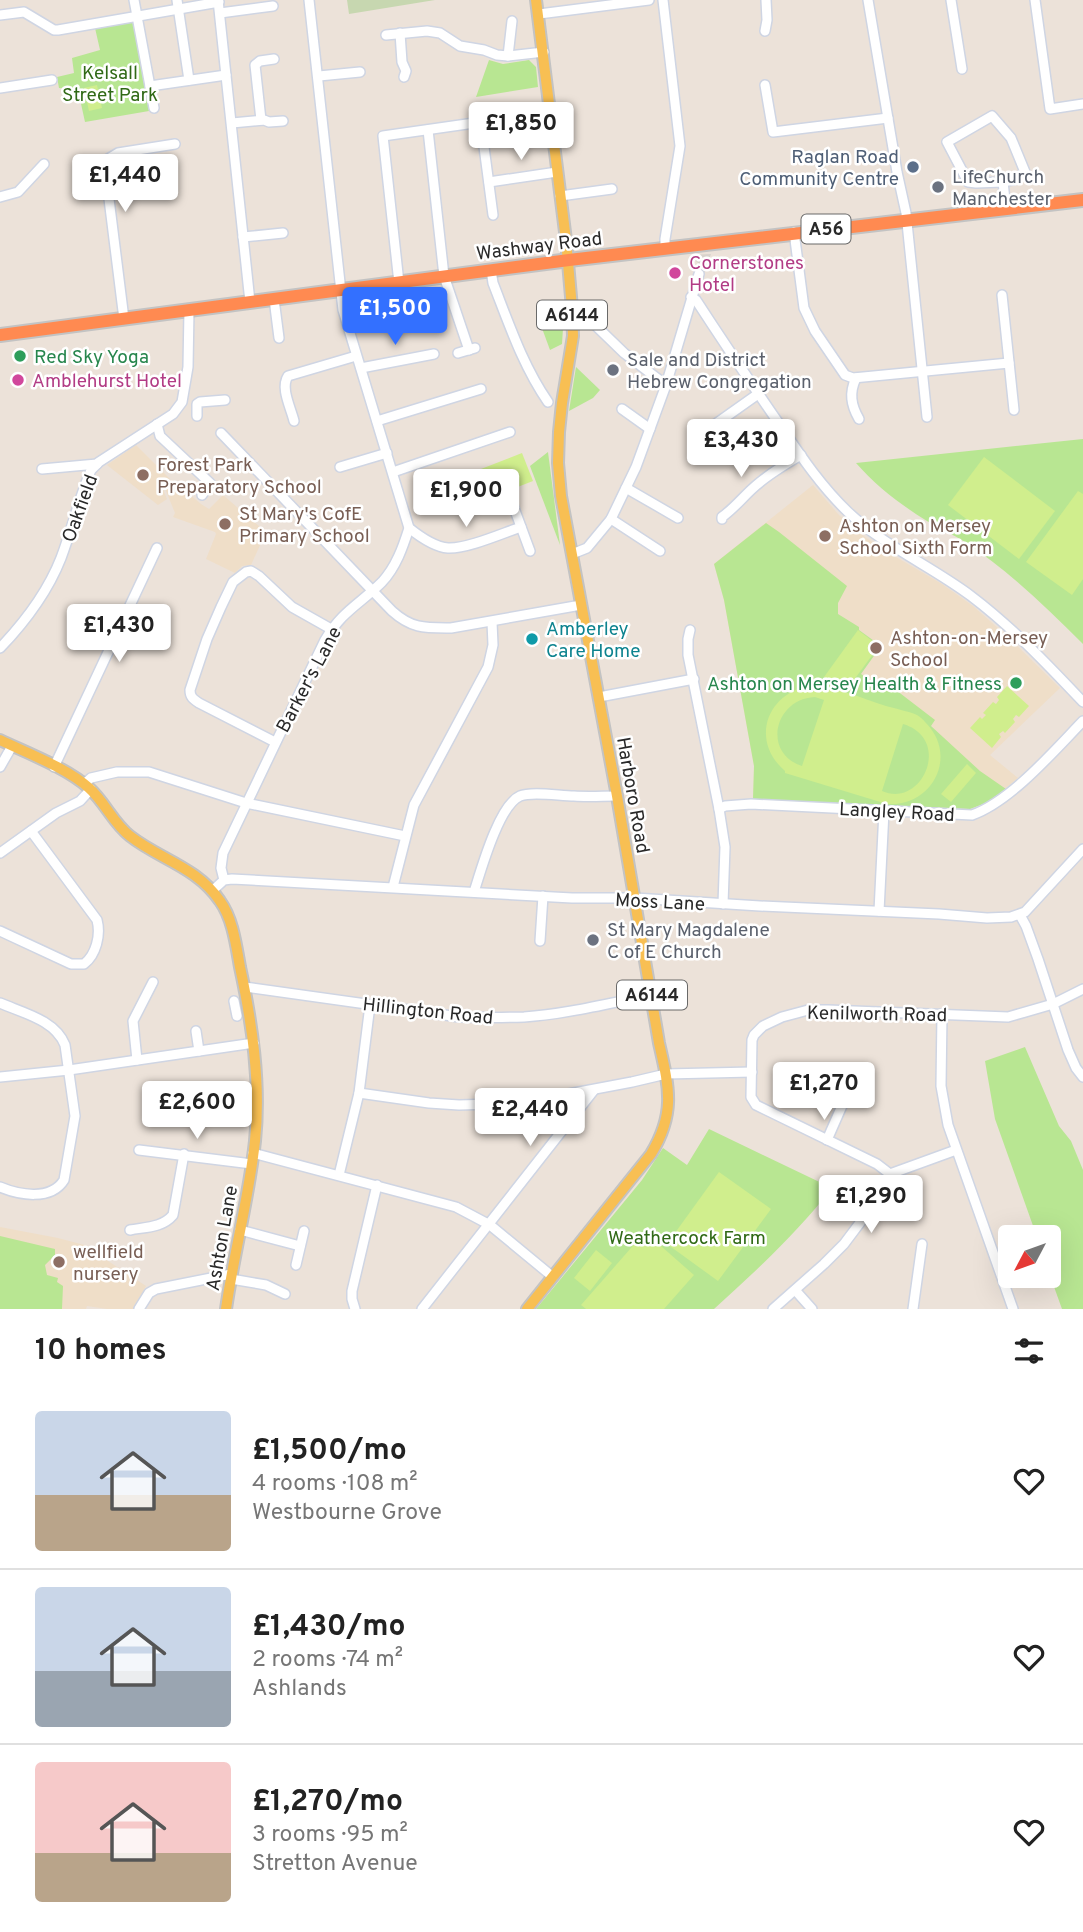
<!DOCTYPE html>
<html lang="en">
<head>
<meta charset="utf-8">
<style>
	:root { --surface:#fff; --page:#f2f2f2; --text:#222; --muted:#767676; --line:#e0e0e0; --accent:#3370ff }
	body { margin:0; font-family:Overpass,sans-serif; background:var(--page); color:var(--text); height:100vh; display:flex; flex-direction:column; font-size:26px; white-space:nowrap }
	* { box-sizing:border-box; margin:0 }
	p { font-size:23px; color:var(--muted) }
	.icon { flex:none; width:38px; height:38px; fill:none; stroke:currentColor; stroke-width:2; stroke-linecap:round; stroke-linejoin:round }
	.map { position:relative; height:1309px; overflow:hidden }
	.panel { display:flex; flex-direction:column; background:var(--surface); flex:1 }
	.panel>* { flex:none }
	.needle { width:46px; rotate:229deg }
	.fabs { position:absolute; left:998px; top:1225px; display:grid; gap:14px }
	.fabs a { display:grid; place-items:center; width:63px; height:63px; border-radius:7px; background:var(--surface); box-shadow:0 7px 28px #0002; font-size:35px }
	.price { position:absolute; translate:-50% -60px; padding:0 16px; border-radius:7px; background:#fff; color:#222; font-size:23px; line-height:46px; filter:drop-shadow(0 2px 4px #0008) }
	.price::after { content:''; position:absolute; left:50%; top:42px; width:21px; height:16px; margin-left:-10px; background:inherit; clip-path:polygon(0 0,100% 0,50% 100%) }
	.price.active { background:var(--accent); color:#fff }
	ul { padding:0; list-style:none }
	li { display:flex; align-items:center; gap:21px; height:175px; padding:0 35px }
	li+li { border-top:2px solid var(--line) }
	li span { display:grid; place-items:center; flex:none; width:196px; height:140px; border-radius:7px; color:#555 }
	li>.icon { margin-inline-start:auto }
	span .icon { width:84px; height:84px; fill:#fffc; stroke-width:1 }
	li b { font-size:30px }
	h2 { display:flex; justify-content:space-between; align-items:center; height:84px; padding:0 35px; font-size:30px }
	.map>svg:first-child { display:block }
</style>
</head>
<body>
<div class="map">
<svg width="1083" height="1309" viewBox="0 0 1083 1309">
	<rect width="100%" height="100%" fill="#ece2d9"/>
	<g fill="#efdec8">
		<polygon points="136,445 170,479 162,487 167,499 158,505 107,465"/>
		<polygon points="172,480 201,504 209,509 223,495 266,532 251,565 242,566 235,573 206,559 216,534 215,532 173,517 175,513 164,486"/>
		<polygon points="813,485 839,515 865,537 884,550 942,584 973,606 1008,637 1060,688 990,755 1018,778 996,796 970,809 753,799 754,766 724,600 714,564"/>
		<polygon points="0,1227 58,1238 92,1247 105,1259 146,1286 134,1309 107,1309 87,1306 86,1309 0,1309"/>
	</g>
	<g fill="#b8e692">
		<polygon points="133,20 149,111 85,122 78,90 59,88 57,77 74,73 72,58 100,50 95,28"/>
		<polygon points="489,60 503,64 529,60 536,67 538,87 476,97"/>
		<polygon points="562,312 564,313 562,344 550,350 539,320"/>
		<polygon points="576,367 600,390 593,398 569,411"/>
		<path d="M1083,439V644C1046,607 1009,571 965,542C953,534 939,529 927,521C901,505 876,486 856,463Z"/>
		<polygon points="548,452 560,545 530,466"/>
		<polygon points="766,523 779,532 847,586 838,603 838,614 859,627 859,630 881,646 861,674 885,690 892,687 935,720 931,726 980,771 1006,789 986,803 970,809 753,799 754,766 724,600 714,564"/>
		<polygon points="1025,1047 1059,1126 1071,1141 1083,1170 1083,1309 1062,1309 1048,1270 1048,1237 1037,1237 995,1119 985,1061"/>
		<path d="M709,1129L832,1188C797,1233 756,1271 714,1309H536L642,1180L663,1148L687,1165Z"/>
		<polygon points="0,1236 55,1249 55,1255 45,1265 47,1275 58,1278 57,1282 63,1286 62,1309 0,1309"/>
	</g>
	<polygon fill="#c7d7b0" points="347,0 435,0 349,14"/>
	<g fill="#d0ee8d" fill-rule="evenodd">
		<polygon points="97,85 102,108 89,111 84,88"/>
		<polygon points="522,453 533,481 492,497 481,469"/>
		<polygon points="984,457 1055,511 1019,559 948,505"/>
		<polygon points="1078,491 1083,494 1083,579 1072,595 1026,562"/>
		<polygon points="858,630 879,646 845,692 824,677"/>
		<path d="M807,686C833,685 861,698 886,706C896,709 908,711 917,715C920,717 923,719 925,722C959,755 933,807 887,804L785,773V771C751,742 765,696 807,686ZM815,697L824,700L802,766C762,753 774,699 815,697ZM903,724C953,739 922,809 882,791Z"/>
		<polygon points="1007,686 1029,706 1019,717 1016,715 1013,719 1015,722 1005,733 1003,731 999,734 1001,737 992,748 970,728 980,717 982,719 986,715 983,713 993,702 996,704 999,700 997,697"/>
		<polygon points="967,764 976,773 951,802 941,794"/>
		<polygon points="719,1172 771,1209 718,1281 667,1244"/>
		<polygon points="645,1232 694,1275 664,1309 586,1309 581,1305"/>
		<polygon points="596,1250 612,1263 590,1291 574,1278"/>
	</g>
	<polygon fill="#d8d2cc" points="711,254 704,274 696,271 698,263 690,255"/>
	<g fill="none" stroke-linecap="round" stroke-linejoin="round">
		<g stroke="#cfd5e3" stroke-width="12">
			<g id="minor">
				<polyline points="134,0 154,108"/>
				<polyline points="177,0 189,80"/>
				<polyline points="218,0 250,302"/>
				<polyline points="663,0 680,146 665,239 665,249"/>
				<polyline points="868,0 897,172 906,213 927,417"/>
				<polyline points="951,0 962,69"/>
				<polyline points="1035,0 1050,109 1083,104"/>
				<polyline points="220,13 273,6"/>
				<polyline points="539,14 649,0"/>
				<polyline points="0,15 24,12 54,30 58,30 219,2"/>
				<polyline points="765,31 767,20 766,0"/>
				<polyline points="400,33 402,62 406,71 404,77"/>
				<polyline points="386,35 427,31 440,33 460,46 484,50 497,55 508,56 544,52"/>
				<polyline points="508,56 512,21"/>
				<polyline points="319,76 360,72"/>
				<polyline points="765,85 773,132 888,118"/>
				<polyline points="150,86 226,75"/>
				<polyline points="0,88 52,80"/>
				<polyline points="261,120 255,65 260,61 274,59"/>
				<polyline points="232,123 264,120 269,122 283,121"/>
				<polyline points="428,130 444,276 469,350"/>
				<polyline points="484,147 493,215"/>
				<polyline points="489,182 557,172"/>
				<polyline points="1003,182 1017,179 1025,172 1011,138 992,116 947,142 968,182 976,183 1003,182 1006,209"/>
				<polyline points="560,196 612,189"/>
				<polyline points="0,197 18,192 44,164"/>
				<polyline points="794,232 804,308 815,331 845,375 853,378 1009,363"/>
				<polyline points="243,237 283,233"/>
				<path d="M491,270L493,283C509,324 523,366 548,402"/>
				<polyline points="399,283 383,136 551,112"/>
				<polyline points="1002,295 1014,410"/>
				<path d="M691,297L696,300C724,343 753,386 782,428C802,458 822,487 848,512C884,546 931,566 971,596C1012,627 1048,665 1083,702"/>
				<polyline points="274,299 279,338"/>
				<polyline points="124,319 105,167 108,159 118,153 175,144"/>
				<polyline points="592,322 624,353 666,385"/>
				<polyline points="458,353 475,348"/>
				<polyline points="361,368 434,354"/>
				<path d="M856,378C849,393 851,405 859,419"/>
				<polyline points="622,409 650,429"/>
				<polyline points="197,416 197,404 200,402 225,400"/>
				<path d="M294,421C291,408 280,388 288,376L356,356"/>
				<polyline points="377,421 481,389"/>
				<polyline points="157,424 160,436 210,483 202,495"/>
				<polyline points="710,428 758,394"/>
				<path d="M221,433L392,611C412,629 425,628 451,628L581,605"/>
				<polyline points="340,467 387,453"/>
				<polyline points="42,469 97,464"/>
				<polyline points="393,472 510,432"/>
				<polyline points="626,488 678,518"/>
				<polyline points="510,497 530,551"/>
				<polyline points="611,519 660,551"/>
				<path d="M722,519V517C736,507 746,493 759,483C772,472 786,464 801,455"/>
				<path d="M409,528C419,536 434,547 448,548C467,549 503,533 521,527"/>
				<polyline points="572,554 587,548 611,519 636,467 666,385 699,274"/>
				<polyline points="690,630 688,639 688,655 719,809 725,847 723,904"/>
				<path d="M0,648C24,623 48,591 61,558C72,529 79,498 91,470L99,462L173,414L182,402L188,367L189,310"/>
				<polyline points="599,697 694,679"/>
				<path d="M275,742L199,703C193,699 190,697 190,690L207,639L221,607L233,582L246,572L251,571L259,576L292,607L331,629"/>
				<polyline points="0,767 12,746"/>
				<polyline points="54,767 157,548"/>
				<polyline points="84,784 91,778 117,772 149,772 246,803 405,836"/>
				<path d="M719,809L725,806L751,804L972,815C1011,801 1054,751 1083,721"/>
				<polyline points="0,853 56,813 80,801 91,789"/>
				<path d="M224,880L221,868L223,853L325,640C342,611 360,604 382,582C396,567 403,547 409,528L343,310L309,0"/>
				<polyline points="393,887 414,805 488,667 493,645 492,622"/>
				<polyline points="212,891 224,880 232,879 572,898 635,898 760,906 939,914 987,918 1011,917 1025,912 1083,849"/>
				<path d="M474,892C481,870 499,805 520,796C532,791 560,796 574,796C588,797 603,796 617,796"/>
				<polyline points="879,911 884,811"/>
				<polyline points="1020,915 1026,926 1038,959 1068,1050 1076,1068 1083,1077"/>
				<path d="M0,931L71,964H84C96,955 101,935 97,920L31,831"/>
				<polyline points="540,941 543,896"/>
				<path d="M245,987L459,1017C481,1017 502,1018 524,1017C567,1014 610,1003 652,995"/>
				<polyline points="234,1001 237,1016"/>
				<path d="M0,1003C23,1013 55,1020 65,1045L75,1116L64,1180C51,1201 19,1195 0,1187"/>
				<polyline points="942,1014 941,1086 948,1125 1013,1309"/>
				<polyline points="196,1031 199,1051"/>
				<polyline points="137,1060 133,1021 153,982"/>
				<polyline points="0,1077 69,1070 254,1043"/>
				<polyline points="359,1093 429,1103 459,1105 494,1104 526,1102 632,1082 666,1074 752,1072"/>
				<polyline points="827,1140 855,1076"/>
				<polyline points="139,1150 252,1164"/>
				<polyline points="253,1153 456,1207 490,1225 553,1277"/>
				<polyline points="890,1174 877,1164 756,1105 751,1097 752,1040 754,1035 763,1026 782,1017 808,1010 828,1010 1008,1017 1053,1004 1083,989"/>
				<polyline points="339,1175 359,1093 370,1005"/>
				<path d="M130,1230C145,1227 162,1228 173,1215L184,1154"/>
				<polyline points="240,1230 300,1246"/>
				<polyline points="296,1265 304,1231"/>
				<polyline points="231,1279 266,1285 285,1294"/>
				<polyline points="795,1290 812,1309"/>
				<polyline points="139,1309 149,1293 156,1289 231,1274"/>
				<polyline points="355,1309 352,1299 352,1291 377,1185"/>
				<polyline points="422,1309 594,1090"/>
				<polyline points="773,1309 824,1264 844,1244 874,1204 890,1174 956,1150"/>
				<polyline points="913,1309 922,1244"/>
			</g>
		</g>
		<g stroke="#c3c3c3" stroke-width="14">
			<g id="major">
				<path d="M0,740C27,753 67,768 89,788C105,802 113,823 130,836C159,859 197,867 220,901C233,919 236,945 240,967C252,1023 261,1083 255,1141C249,1197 234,1253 226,1309"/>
				<path d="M527,1309L651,1154C676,1113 669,1087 659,1043L617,796L561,496L558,463L559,432L562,403L573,336L572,308L566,240L536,0"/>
			</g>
		</g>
		<g stroke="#c3c3c3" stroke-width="16">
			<polyline id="highway" points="0,335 569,260 1083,200"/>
		</g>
		<use href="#minor" stroke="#fff" stroke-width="9"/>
		<use href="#major" stroke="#f8bf53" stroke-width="10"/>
		<use href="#highway" stroke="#ff8a51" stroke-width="12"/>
	</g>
	<circle fill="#5c6f8a" stroke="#fff" stroke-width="2.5" cx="913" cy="167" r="7"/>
	<g fill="#6b7280" stroke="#fff" stroke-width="2.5">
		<circle cx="938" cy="187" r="7"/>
		<circle cx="613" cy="370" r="7"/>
		<circle cx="593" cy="940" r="7"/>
	</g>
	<g fill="#d1479c" stroke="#fff" stroke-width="2.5">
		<circle cx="675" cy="273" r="7"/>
		<circle cx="18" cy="380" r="7"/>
	</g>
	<g fill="#2e9e5b" stroke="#fff" stroke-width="2.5">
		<circle cx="20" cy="356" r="7"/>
		<circle cx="1016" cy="683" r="7"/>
	</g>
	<g fill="#8d6e63" stroke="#fff" stroke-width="2.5">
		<circle cx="143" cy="475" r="7"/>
		<circle cx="225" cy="524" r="7"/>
		<circle cx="825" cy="536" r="7"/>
		<circle cx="876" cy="648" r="7"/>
		<circle cx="59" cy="1262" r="7"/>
	</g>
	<circle fill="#0f9aa8" stroke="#fff" stroke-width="2.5" cx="532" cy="639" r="7"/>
	<g text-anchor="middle" stroke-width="5" stroke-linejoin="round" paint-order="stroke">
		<g fill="#fff" stroke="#696969" stroke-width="2">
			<rect x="801.5" y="214.5" width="49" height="29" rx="5"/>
			<rect x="537" y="300.5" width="70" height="29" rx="5"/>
			<rect x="617" y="980.5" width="70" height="29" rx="5"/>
		</g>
		<g font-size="18" font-weight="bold" fill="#292929">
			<text x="826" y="235">A56</text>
			<text x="572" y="321">A6144</text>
			<text x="652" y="1001">A6144</text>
		</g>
		<g font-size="19" fill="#306916" stroke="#fff">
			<text x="110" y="79">Kelsall<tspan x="110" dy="22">Street Park</tspan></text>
			<text x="687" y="1244">Weathercock Farm</text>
		</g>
		<g font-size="19" fill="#4e5e75" stroke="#fff" text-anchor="end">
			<text x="899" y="163">Raglan Road<tspan x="899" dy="22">Community Centre</tspan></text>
		</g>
		<g font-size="19" fill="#5b616d" stroke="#fff" text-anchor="start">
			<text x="952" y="183">LifeChurch<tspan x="952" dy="22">Manchester</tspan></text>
			<text x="627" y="366">Sale and District<tspan x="627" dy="22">Hebrew Congregation</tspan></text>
			<text x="607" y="936">St Mary Magdalene<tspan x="607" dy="22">C of E Church</tspan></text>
		</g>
		<g font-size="19" fill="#292929" stroke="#fff">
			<text transform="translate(539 245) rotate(-7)" y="7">Washway Road</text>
			<text transform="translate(79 508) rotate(-70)" y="7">Oakfield</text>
			<text transform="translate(308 679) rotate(-62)" y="7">Barker's Lane</text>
			<text transform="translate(634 795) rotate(80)" y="7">Harboro Road</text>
			<text transform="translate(897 811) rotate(3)" y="7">Langley Road</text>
			<text transform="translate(660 901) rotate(3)" y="7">Moss Lane</text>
			<text transform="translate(428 1010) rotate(6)" y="7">Hillington Road</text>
			<text transform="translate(877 1013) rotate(1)" y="7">Kenilworth Road</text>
			<text transform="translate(221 1238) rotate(-80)" y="7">Ashton Lane</text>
		</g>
		<g font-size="19" fill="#b23c85" stroke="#fff" text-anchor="start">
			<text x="689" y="269">Cornerstones<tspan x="689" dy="22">Hotel</tspan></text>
			<text x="32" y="387">Amblehurst Hotel</text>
		</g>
		<g font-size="19" fill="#27864d" stroke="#fff" text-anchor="start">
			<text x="34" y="363">Red Sky Yoga</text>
			<text x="1002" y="690" text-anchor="end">Ashton on Mersey Health &amp; Fitness</text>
		</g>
		<g font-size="19" fill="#785e54" stroke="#fff" text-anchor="start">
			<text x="157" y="471">Forest Park<tspan x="157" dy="22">Preparatory School</tspan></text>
			<text x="239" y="520">St Mary's CofE<tspan x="239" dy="22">Primary School</tspan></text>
			<text x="839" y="532">Ashton on Mersey<tspan x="839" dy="22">School Sixth Form</tspan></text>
			<text x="890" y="644">Ashton-on-Mersey<tspan x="890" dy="22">School</tspan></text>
			<text x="73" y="1258">wellfield<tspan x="73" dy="22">nursery</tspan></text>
		</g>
		<g font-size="19" fill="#0d838f" stroke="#fff" text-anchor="start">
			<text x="546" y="635">Amberley<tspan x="546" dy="22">Care Home</tspan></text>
		</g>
	</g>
</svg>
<div class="fabs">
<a><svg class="needle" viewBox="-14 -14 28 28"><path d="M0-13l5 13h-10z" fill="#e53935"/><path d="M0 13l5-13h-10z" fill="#767676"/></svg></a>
</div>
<b class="price" style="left:521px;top:162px">£1,850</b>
<b class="price" style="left:125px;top:214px">£1,440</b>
<b class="price active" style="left:395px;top:347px">£1,500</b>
<b class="price" style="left:741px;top:479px">£3,430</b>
<b class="price" style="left:466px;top:529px">£1,900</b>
<b class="price" style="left:119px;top:664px">£1,430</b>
<b class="price" style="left:824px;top:1122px">£1,270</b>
<b class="price" style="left:197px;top:1141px">£2,600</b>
<b class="price" style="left:530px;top:1148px">£2,440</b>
<b class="price" style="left:871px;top:1235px">£1,290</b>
</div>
<section class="panel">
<h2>10 homes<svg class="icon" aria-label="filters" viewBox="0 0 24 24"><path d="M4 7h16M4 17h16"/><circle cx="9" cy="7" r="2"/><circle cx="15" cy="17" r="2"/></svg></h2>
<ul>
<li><span style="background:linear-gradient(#c9d6e8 60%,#b9a48a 0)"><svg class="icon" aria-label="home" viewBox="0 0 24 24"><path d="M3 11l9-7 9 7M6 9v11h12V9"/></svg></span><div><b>£1,500/mo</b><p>4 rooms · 108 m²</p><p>Westbourne Grove</p></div><svg class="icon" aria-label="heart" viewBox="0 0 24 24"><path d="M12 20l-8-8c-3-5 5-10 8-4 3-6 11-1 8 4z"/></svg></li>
<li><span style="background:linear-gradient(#c9d6e8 60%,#9aa5b1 0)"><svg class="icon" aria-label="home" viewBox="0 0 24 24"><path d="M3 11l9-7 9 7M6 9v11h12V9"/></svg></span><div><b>£1,430/mo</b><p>2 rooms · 74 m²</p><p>Ashlands</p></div><svg class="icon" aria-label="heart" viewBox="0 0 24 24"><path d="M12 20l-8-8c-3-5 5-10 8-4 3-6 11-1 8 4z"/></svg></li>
<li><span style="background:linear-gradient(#f6c9c9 65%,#b9a48a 0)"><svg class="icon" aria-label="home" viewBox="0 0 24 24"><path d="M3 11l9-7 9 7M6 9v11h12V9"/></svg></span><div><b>£1,270/mo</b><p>3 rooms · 95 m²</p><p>Stretton Avenue</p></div><svg class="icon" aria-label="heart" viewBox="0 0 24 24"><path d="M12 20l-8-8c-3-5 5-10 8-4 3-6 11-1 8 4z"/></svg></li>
</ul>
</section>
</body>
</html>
